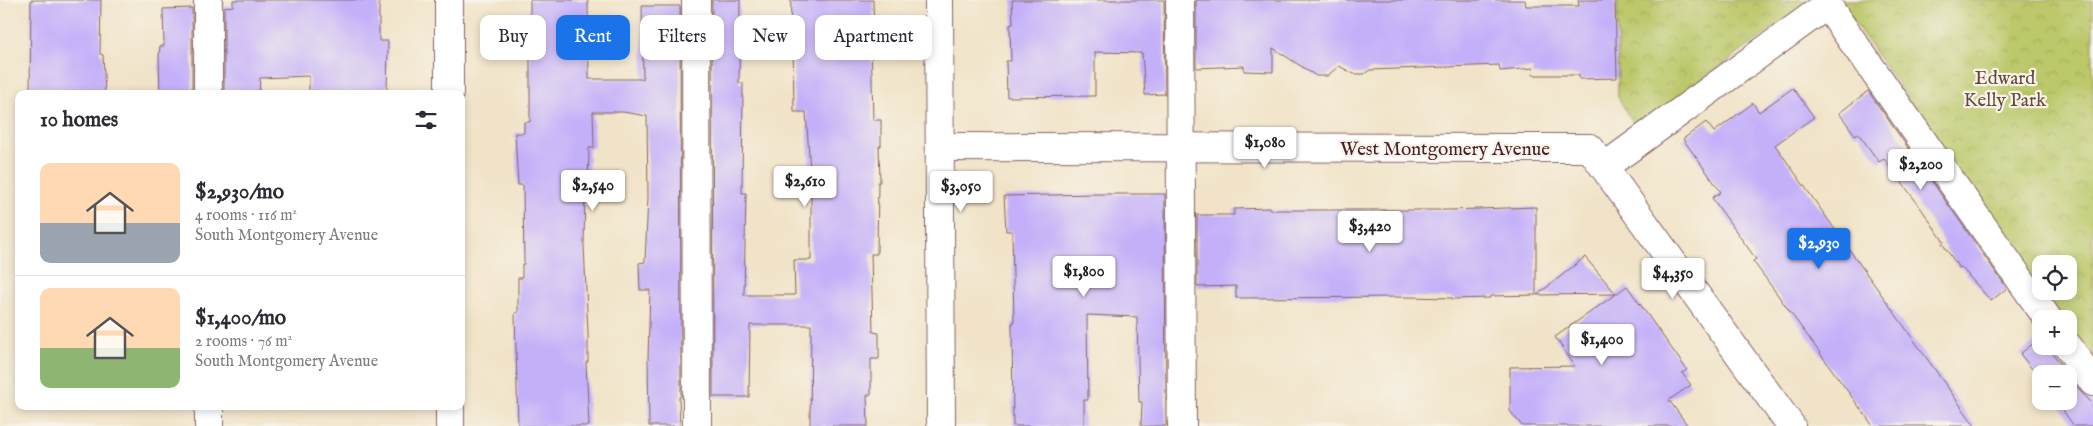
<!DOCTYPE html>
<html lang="en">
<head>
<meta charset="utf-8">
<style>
	:root { --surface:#fff; --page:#f2f2f3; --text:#2b2b33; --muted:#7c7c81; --line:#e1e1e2; --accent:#1a73e8 }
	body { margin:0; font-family:"IM FELL English",serif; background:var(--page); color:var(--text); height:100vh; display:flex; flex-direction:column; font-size:19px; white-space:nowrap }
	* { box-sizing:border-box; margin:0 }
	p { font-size:16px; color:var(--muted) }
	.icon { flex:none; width:28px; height:28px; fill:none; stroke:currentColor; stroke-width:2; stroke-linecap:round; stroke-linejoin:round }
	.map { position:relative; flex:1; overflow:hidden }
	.side { position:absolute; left:15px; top:90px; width:450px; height:320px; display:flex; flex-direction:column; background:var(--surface); border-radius:10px; box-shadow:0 2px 8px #0003 }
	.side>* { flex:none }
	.top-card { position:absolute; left:480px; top:15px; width:475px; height:45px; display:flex; gap:10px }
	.fabs { position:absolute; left:2032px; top:255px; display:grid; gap:10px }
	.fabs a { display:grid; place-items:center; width:45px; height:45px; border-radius:10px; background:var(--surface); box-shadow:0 2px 8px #0003; font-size:25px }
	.price { position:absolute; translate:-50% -42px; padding:0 11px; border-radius:5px; background:#fff; color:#222; font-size:16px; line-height:32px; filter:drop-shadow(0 1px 2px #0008) }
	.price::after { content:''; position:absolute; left:50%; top:30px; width:15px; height:11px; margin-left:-8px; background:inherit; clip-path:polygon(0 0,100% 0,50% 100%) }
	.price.selected { background:var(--accent); color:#fff }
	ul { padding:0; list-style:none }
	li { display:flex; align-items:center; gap:15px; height:125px; padding:0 25px }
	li+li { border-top:1px solid var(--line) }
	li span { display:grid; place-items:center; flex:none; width:140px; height:100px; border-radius:10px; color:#555 }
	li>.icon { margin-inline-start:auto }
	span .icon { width:60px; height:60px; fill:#fffc; stroke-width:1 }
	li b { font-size:21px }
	h2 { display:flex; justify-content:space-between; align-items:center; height:60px; padding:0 25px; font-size:21px }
	.pill { padding:0 18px; border-radius:10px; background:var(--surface); box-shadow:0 2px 8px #0003; font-size:18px; line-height:45px }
	.pill.selected { background:var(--accent); color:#fff }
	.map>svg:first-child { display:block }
</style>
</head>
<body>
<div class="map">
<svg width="2093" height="426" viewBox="0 0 2093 426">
	<defs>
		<pattern id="park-crowns" width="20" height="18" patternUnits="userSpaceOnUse" patternTransform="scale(1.25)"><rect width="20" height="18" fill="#bcc869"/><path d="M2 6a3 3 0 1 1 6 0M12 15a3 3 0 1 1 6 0" fill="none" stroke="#a3ab5b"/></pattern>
	</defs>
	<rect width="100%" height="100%" fill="#f7f3e8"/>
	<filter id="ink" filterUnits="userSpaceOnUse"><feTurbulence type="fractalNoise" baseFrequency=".02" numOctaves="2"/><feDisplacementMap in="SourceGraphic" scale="10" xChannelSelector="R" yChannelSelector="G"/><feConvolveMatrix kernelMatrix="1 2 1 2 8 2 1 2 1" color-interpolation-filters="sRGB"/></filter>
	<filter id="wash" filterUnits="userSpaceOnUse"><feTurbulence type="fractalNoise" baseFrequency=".0096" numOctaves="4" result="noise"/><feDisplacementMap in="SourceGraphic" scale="20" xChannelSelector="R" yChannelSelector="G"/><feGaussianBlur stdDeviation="1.12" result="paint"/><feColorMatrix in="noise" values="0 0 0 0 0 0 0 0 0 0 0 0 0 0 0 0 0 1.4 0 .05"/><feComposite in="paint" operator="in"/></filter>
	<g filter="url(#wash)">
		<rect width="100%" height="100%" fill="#f1e3c7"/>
		<g fill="url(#park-crowns)" stroke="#83744a" fill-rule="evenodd">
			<polygon points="1617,0 1812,0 1636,128 1618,97"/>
			<path d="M1839,0H2093V366L2069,331V319H2060ZM2041,264H2069V291H2041Z"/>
		</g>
		<g id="blocks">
			<g fill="#c4b0f9">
				<polygon points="31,0 101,0 100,54 103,55 105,94 30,94"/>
				<polygon points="233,0 379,0 379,41 388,41 387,94 309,94 309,76 260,78 259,94 224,94 224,7 233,6"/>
				<polygon points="530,0 588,0 589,79 643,79 642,6 680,6 681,397 679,397 680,426 649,426 648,360 650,290 640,290 639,263 645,262 648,197 647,116 623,112 593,112 594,148 589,148 588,185 585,185 584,245 588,333 588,362 586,362 589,426 518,426 515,313 518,312 518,278 522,278 522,264 524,264 523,185 518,185 515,133 524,133 524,122 530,122"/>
				<polygon points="712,0 740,0 739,83 743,83 742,193 746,193 744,295 795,295 794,260 811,260 811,184 806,112 794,112 793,39 790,39 791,0 873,0 874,39 871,39 873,120 881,120 881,146 879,146 880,182 878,182 877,254 871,254 873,332 879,333 879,359 871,359 871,395 867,395 868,426 810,426 811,325 750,325 749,397 713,397"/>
				<polygon points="1012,0 1164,0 1165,94 1145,95 1142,53 1095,52 1095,96 1007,97 1006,61 1011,61 1010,25 1013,24"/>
				<polygon points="1196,0 1525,0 1526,6 1579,6 1578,0 1615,0 1617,78 1579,79 1579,75 1532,75 1533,68 1500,71 1499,65 1370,70 1364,74 1354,74 1339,66 1327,76 1316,76 1273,48 1273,72 1244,71 1244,66 1196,68"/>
				<polygon points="192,8 192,94 160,94 159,56 160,46 164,46 163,9"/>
				<polygon points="1793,88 1814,117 1775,145 1975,426 1873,426 1753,261 1756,259 1712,198 1721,192 1683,139 1706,122 1714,132 1753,103 1759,112"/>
				<polygon points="1868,91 2007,288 1991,301 1961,267 1959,268 1942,243 1944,242 1918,204 1884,159 1879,162 1858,133 1855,135 1839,113"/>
				<polygon points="1097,194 1165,194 1166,426 1141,426 1142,402 1139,402 1137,317 1087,315 1088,400 1084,400 1084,426 1013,426 1012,323 1014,323 1012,231 1006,231 1004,196"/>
				<polygon points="1536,207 1536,295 1490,296 1490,298 1452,299 1452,298 1409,297 1236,298 1236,286 1197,287 1197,215 1234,215 1234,209 1271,208 1271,210 1450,210"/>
				<polygon points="1585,257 1616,294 1627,286 1687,370 1682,373 1691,385 1669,400 1688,426 1522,426 1510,411 1510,367 1575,366 1555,337 1616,294 1537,295"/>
				<polygon points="2040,338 2041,346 2047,346 2068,374 2041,374 2041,380 2020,354"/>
				<polygon points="2069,374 2080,391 2093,404 2093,426 2074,426 2056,401 2069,401"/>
			</g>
		</g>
	</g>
	<g filter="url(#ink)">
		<use href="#blocks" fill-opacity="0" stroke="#846462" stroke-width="1"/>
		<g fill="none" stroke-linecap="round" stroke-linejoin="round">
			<g stroke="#846462" stroke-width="30">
				<g id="minor">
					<polyline points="208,0 208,94"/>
					<polyline points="449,0 449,94"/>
					<polyline points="696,0 697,426"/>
					<polyline points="939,0 941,426"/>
					<polyline points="1180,0 1182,426"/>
					<polyline points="940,147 1590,148 1791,426"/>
					<polyline points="1604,167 1827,5 2048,319"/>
					<polyline points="2068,346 2093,382"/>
					<polyline points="209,406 209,426"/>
					<polyline points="450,406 450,426"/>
				</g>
			</g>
			<use href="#minor" stroke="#fff" stroke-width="28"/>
		</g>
	</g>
	<g text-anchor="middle" stroke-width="4.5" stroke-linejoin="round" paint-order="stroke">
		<g font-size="19" fill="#66493a" stroke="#f7f3e8">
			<text x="2005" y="84">Edward<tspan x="2005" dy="22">Kelly Park</tspan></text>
		</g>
		<g font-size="19" fill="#4a1f2b" stroke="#f7f3e8">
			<text x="1445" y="155">West Montgomery Avenue</text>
		</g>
	</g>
</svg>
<div class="fabs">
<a><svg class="icon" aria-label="locate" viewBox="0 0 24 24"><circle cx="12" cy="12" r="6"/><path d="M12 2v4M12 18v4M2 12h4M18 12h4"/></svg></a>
<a>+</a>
<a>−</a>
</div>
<b class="price" style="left:1265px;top:169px">$1,080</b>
<b class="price" style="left:1921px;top:191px">$2,200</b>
<b class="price" style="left:805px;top:208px">$2,610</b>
<b class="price" style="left:593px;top:212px">$2,540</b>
<b class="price" style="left:961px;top:213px">$3,050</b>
<b class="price" style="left:1370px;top:253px">$3,420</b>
<b class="price selected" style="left:1819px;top:270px">$2,930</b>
<b class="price" style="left:1084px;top:298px">$1,800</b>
<b class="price" style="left:1673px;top:300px">$4,350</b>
<b class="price" style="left:1602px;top:366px">$1,400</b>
<div class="top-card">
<a class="pill">Buy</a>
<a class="pill selected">Rent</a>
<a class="pill">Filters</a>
<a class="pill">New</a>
<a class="pill">Apartment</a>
</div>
<section class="side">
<h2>10 homes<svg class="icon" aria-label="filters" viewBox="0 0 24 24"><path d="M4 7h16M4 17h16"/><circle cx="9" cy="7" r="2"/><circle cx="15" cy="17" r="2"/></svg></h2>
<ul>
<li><span style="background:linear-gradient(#ffd9b3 60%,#9aa5b1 0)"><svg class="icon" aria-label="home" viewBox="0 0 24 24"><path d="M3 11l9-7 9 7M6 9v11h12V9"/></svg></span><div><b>$2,930/mo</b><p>4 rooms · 116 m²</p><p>South Montgomery Avenue</p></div></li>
<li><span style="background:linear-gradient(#ffd9b3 60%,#8fb573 0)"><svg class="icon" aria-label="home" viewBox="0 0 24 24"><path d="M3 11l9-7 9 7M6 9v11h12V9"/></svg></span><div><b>$1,400/mo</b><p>2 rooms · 76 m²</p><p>South Montgomery Avenue</p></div></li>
</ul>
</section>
</div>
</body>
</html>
